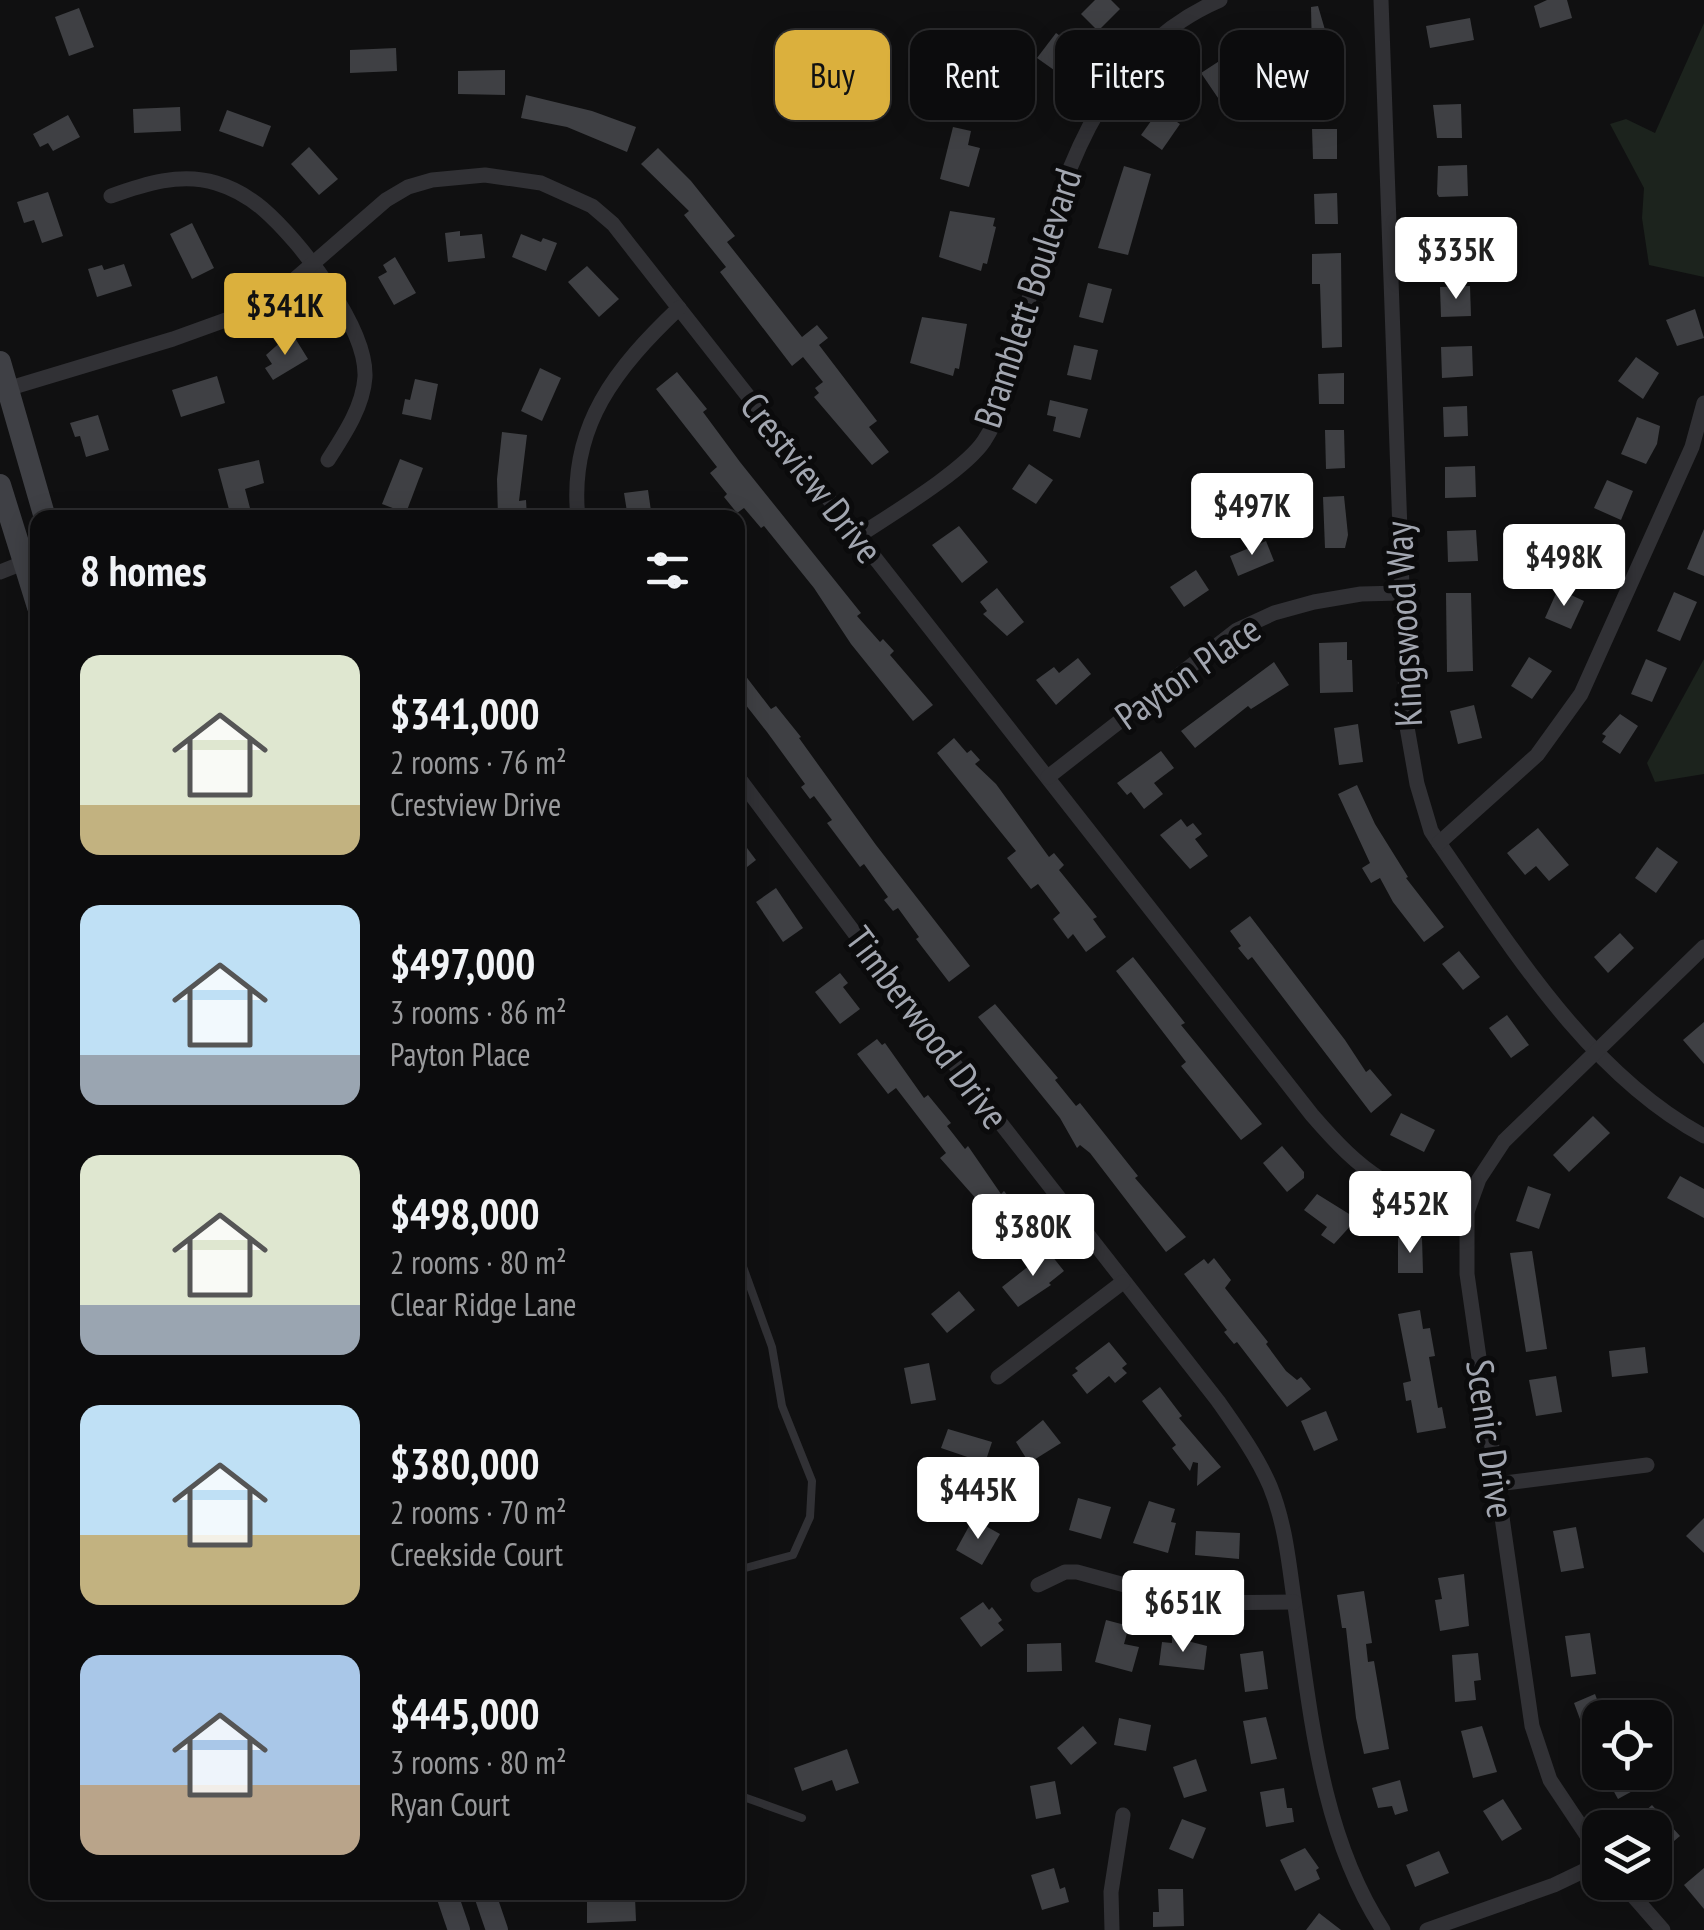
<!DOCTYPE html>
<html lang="en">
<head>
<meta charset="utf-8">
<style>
	:root { --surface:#0c0c0d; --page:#1a1a1b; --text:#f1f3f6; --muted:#9a9b9d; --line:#2c2c2e; --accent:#dbb03d }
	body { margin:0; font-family:"PT Sans Narrow",sans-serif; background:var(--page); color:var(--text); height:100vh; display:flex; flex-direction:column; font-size:38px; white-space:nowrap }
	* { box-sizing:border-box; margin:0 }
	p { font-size:32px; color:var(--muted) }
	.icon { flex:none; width:55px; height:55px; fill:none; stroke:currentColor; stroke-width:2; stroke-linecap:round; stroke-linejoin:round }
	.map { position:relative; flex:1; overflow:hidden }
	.sheet { position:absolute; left:30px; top:510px; width:715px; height:1390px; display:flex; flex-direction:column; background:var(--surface); border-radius:20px; box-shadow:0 5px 25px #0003,0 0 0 2px var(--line) }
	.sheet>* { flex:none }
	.guide { position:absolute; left:775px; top:30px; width:778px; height:90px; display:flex; gap:20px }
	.controls { position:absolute; left:1582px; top:1700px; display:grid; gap:20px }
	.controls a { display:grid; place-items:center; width:90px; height:90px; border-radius:20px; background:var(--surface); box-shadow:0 5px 25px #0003,0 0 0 2px var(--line); font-size:50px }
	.price { position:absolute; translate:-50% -85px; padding:0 22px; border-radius:10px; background:#fff; color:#222; font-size:32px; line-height:65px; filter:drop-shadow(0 2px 5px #0008) }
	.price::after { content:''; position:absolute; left:50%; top:60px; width:30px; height:22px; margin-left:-15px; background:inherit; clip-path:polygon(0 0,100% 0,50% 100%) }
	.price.on { background:var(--accent); color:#111 }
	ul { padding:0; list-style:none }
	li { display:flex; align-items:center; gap:30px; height:250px; padding:0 50px }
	li span { display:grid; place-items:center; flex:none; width:280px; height:200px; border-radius:20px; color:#555 }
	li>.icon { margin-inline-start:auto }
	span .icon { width:120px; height:120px; fill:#fffc; stroke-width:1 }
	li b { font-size:42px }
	h2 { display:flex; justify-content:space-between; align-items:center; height:120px; padding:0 50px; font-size:42px }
	.pill { padding:0 35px; border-radius:20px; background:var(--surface); box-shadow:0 5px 25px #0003,0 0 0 2px var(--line); font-size:35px; line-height:90px }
	.pill.on { background:var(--accent); color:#111 }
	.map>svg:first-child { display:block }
</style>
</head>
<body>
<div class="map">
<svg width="1704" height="1930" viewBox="0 0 1704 1930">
	<rect width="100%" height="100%" fill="#101011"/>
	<g fill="#1c231d">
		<polygon points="1704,23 1704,277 1649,265 1642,218 1644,188 1610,124 1626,119 1655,133"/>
		<polygon points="1704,659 1704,774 1655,782 1647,763"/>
	</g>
	<g fill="#3f4044">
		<polygon points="1095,0 1111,0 1120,9 1098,31 1081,14"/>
		<polygon points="1547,0 1567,0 1572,18 1540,28 1534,6"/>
		<polygon points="1318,6 1328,40 1325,41 1327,51 1312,54 1311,7"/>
		<polygon points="79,8 94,47 69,56 55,17"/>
		<polygon points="1470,18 1474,40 1430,48 1426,26"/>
		<polygon points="1056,33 1080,50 1061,75 1037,58"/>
		<polygon points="396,48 397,71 350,73 350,50"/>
		<polygon points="1227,56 1240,76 1237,78 1254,101 1231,117 1201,73"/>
		<polygon points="505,70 505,95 458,94 458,71"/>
		<polygon points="526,95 592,111 636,127 627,152 567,127 521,118"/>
		<polygon points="1461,104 1462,138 1437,138 1433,105"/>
		<polygon points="180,107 181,131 134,133 133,109"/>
		<polygon points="227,110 271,126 263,147 219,131"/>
		<polygon points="1159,110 1180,124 1162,150 1141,135"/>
		<polygon points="68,115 80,137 53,151 48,143 40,147 33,134"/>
		<polygon points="953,127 971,131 968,145 980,148 969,187 940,179"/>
		<polygon points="1312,129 1337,129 1337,159 1313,159"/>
		<polygon points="309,147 338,179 319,195 291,164"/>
		<polygon points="658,148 691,181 735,236 727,242 802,337 817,325 828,338 819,345 877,421 869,427 889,452 872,465 814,397 819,393 815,388 823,382 803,357 792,366 720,272 726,267 684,215 689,211 641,164"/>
		<polygon points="1467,165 1468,196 1439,197 1437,194 1438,166"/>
		<polygon points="1124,166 1151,174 1128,255 1098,248"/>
		<polygon points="48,192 63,236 42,243 34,220 24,223 17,202"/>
		<polygon points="1337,193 1338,224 1315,224 1314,194"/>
		<polygon points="950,211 995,218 993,226 996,227 987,264 983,263 981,271 939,257"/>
		<polygon points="192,223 214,268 192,279 170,234"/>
		<polygon points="1469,225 1470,256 1439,256 1438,226"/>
		<polygon points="460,231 460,236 482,234 485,258 448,262 445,233"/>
		<polygon points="521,234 541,242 543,238 557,243 546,271 512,257"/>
		<polygon points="1341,253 1342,347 1322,348 1320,284 1312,284 1312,254"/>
		<polygon points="395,257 416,293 394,305 378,277 387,272 383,265"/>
		<polygon points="124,264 132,286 97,297 88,269 102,265 104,270"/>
		<polygon points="587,266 619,299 599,317 568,282"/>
		<polygon points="1088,283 1112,289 1103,323 1079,317"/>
		<polygon points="1470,286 1471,316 1441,317 1440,287"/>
		<polygon points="1695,309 1704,338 1677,346 1666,320"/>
		<polygon points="922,317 967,324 959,369 955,368 953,376 910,363"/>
		<polygon points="295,338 308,359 273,380 265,368 272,364 266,355 284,339 287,343"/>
		<polygon points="1074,345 1098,350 1091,380 1067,375"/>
		<polygon points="1472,346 1473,376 1442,378 1441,347"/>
		<polygon points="1636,357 1659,373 1643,399 1618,381"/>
		<polygon points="540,368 561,378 542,421 521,411"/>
		<polygon points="677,372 707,409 703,412 740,462 861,613 857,616 880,642 883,639 894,651 890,655 933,705 913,721 851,644 814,588 764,526 761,528 744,508 737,513 724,497 727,494 710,473 717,467 656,389"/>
		<polygon points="1344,373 1344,404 1319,404 1318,374"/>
		<polygon points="217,376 225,403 181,417 172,390"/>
		<polygon points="415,379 438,384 431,420 402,414 405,399 410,400"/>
		<polygon points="1050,400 1088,409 1080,438 1053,431 1056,417 1047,415"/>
		<polygon points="1467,406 1468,436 1444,437 1443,407"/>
		<polygon points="98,415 109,450 86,457 80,436 75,437 70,423"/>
		<polygon points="1637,417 1660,426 1657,444 1646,464 1621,454"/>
		<polygon points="1325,430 1344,430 1345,468 1326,469"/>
		<polygon points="502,432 527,435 519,501 526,500 527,518 498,518 497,479"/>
		<polygon points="400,459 423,468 406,513 382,504"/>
		<polygon points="259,460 264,483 245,489 250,508 230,513 218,469"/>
		<polygon points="1029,464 1053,480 1036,504 1012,489"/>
		<polygon points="1475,466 1476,497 1445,498 1445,467"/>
		<polygon points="1607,480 1633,491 1621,520 1594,508"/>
		<polygon points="648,490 652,518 628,518 624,493"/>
		<polygon points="1344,496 1348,535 1345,548 1325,548 1323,497"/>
		<polygon points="959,526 988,562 962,583 932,545"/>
		<polygon points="1704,529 1704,576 1687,569"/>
		<polygon points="1476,530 1478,561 1448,562 1447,531"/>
		<polygon points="1582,535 1608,546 1596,574 1570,562"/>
		<polygon points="1266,541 1274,561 1238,576 1230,556"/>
		<polygon points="1196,570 1209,590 1184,607 1170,587"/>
		<polygon points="997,588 1024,622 1007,636 983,614 987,611 980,602"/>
		<polygon points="1558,589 1584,601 1571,629 1545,618"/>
		<polygon points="1674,592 1697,602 1680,641 1657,631"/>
		<polygon points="1446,593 1471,593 1473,671 1447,672"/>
		<polygon points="1347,642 1347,660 1352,660 1353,692 1320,693 1319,643"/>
		<polygon points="1529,657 1552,671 1532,699 1511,686"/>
		<polygon points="1078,658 1091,674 1056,705 1036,680 1054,667 1059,673"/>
		<polygon points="1646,659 1667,668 1652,702 1631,694"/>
		<polygon points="1274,662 1289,685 1251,709 1248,706 1195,748 1181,731"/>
		<polygon points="738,666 771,709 776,706 801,737 799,738 876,845 970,966 949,982 916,939 919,937 898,908 893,911 884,900 888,897 864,864 860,867 827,823 832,820 814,796 810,799 801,787 805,784 767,732 745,704 738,710"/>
		<polygon points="1474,705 1482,738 1458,744 1450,711"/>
		<polygon points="1620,714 1638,726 1620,754 1602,742 1606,736 1602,734"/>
		<polygon points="1358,724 1363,762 1339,765 1334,728"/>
		<polygon points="954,738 967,753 971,750 980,760 975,764 996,784 1049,857 1054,853 1064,865 1059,870 1097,917 1093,919 1106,937 1086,952 1073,934 1068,939 1053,919 1060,913 1038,884 1031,889 1007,858 1016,851 937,753"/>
		<polygon points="1161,751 1174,768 1154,783 1163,794 1144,809 1131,792 1127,795 1117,783"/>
		<polygon points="1357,785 1375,824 1408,877 1406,878 1444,927 1424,942 1393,902 1380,878 1371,883 1362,868 1370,863 1338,794"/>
		<polygon points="1181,819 1187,827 1193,823 1202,834 1195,839 1208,856 1190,869 1160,835"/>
		<polygon points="1538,828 1569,865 1549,881 1536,866 1525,875 1507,853"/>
		<polygon points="738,836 756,860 738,874"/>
		<polygon points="1657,847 1678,862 1656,893 1635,878"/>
		<polygon points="776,888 803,928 783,942 756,902"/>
		<polygon points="1250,916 1345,1040 1366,1072 1370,1069 1392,1095 1371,1113 1252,957 1248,960 1238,948 1241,946 1230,931"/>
		<polygon points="1620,933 1634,948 1608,973 1594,957"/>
		<polygon points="1459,951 1480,977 1463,990 1442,964"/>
		<polygon points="1133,957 1185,1023 1181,1025 1262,1124 1241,1140 1181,1066 1186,1062 1116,971"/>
		<polygon points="840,973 848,983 843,987 860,1009 840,1024 815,992"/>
		<polygon points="995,1004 1058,1078 1055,1080 1076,1106 1080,1103 1138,1176 1135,1178 1186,1237 1166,1252 1090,1153 1080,1145 1077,1148 1060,1118 978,1017"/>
		<polygon points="1507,1015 1529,1045 1511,1058 1489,1028"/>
		<polygon points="1704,1022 1704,1064 1683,1040"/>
		<polygon points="877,1039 882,1045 885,1043 924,1098 928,1095 951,1123 947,1126 965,1149 968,1146 1001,1194 1004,1191 1028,1220 1009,1236 940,1158 946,1153 896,1088 888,1094 857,1054"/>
		<polygon points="1401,1113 1435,1130 1424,1152 1390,1135"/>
		<polygon points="1593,1116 1610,1133 1569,1172 1553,1155"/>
		<polygon points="1282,1146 1304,1172 1304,1178 1287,1192 1263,1163"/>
		<polygon points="1680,1176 1704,1189 1704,1218 1667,1198"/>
		<polygon points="1528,1186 1551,1194 1539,1229 1516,1221"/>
		<polygon points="1317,1194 1354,1217 1354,1222 1334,1244 1321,1235 1327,1227 1304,1210"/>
		<polygon points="1398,1238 1422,1238 1423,1273 1398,1273"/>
		<polygon points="1048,1251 1064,1271 1049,1283 1051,1285 1018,1307 1002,1287"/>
		<polygon points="1532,1251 1547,1349 1526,1352 1510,1253"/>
		<polygon points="1214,1258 1231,1280 1225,1288 1268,1342 1266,1344 1286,1371 1297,1380 1301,1377 1311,1389 1287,1407 1237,1342 1234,1344 1224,1332 1227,1330 1184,1274 1204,1259 1208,1264"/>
		<polygon points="959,1291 975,1310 947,1333 931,1314"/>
		<polygon points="1420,1310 1423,1329 1430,1328 1435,1356 1429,1357 1438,1408 1442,1407 1446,1428 1417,1433 1411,1400 1406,1401 1403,1383 1411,1381 1398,1314"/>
		<polygon points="1109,1342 1127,1364 1122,1368 1127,1373 1115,1383 1109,1376 1087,1394 1072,1375 1078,1371 1075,1368"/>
		<polygon points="1645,1347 1648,1373 1612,1377 1609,1351"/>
		<polygon points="929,1363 936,1400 911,1404 904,1368"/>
		<polygon points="1556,1376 1562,1412 1536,1416 1529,1380"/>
		<polygon points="1160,1387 1182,1416 1179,1418 1221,1467 1197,1486 1198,1463 1193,1462 1190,1471 1172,1448 1176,1445 1142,1401"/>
		<polygon points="1326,1411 1338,1440 1314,1451 1301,1421"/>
		<polygon points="1043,1420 1061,1443 1029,1463 1016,1442"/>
		<polygon points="948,1429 992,1442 985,1463 941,1448"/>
		<polygon points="1078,1498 1111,1507 1101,1539 1069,1530"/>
		<polygon points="1149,1501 1175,1509 1171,1522 1176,1523 1168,1553 1133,1543"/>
		<polygon points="1704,1518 1704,1553 1686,1536"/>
		<polygon points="973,1519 1000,1534 982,1565 956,1550"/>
		<polygon points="1576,1527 1584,1568 1561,1572 1553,1531"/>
		<polygon points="1196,1531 1240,1533 1239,1559 1195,1555"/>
		<polygon points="1464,1574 1469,1626 1440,1631 1435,1600 1442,1599 1438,1578"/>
		<polygon points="1364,1591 1372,1643 1366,1644 1368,1662 1374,1661 1389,1749 1364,1754 1356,1718 1346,1628 1342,1628 1337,1595"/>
		<polygon points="983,1602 989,1610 992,1607 1002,1620 998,1623 1004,1630 981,1647 960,1618"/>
		<polygon points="1106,1620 1129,1626 1124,1644 1139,1647 1132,1672 1095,1662"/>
		<polygon points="1590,1633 1596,1674 1571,1677 1565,1636"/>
		<polygon points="1172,1637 1207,1646 1204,1670 1159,1665 1162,1642 1172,1643"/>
		<polygon points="1061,1643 1062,1671 1027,1672 1027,1644"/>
		<polygon points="1263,1651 1268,1689 1245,1692 1240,1654"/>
		<polygon points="1478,1653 1481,1680 1474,1681 1476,1700 1455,1702 1452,1655"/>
		<polygon points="1595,1694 1604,1718 1600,1718 1600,1733 1587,1738 1574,1703"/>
		<polygon points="1266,1717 1277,1759 1251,1764 1243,1721"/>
		<polygon points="1119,1718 1151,1725 1146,1751 1114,1745"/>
		<polygon points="1083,1726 1097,1743 1071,1765 1057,1748"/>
		<polygon points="1482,1726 1497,1772 1473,1778 1461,1731"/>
		<polygon points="847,1749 859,1783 836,1791 832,1780 802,1791 794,1768"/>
		<polygon points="1196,1759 1207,1791 1184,1798 1173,1767"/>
		<polygon points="1603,1772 1629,1772 1638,1788 1618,1799"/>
		<polygon points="1400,1780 1408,1811 1395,1815 1392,1806 1378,1808 1372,1788"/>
		<polygon points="1055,1781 1061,1814 1036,1819 1030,1786"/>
		<polygon points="1284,1788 1287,1808 1292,1808 1294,1822 1266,1827 1260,1792"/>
		<polygon points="1503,1799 1522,1829 1502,1841 1483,1811"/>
		<polygon points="1652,1805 1680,1836 1655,1857 1655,1828 1626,1828"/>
		<polygon points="1182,1819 1206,1828 1193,1859 1169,1849"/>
		<polygon points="1305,1848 1319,1868 1316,1870 1320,1879 1295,1891 1280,1860"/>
		<polygon points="1439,1851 1449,1873 1415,1887 1406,1865"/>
		<polygon points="1054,1868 1060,1889 1065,1887 1069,1902 1042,1910 1031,1875"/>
		<polygon points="1704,1868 1704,1909 1684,1885"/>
		<polygon points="1158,1889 1183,1889 1184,1926 1153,1927 1153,1912 1159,1912"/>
		<polygon points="635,1897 636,1921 587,1923 587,1898"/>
		<polygon points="1319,1913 1341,1930 1306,1930"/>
	</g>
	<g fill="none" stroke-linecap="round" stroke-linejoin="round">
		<g stroke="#313135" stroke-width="8">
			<polyline points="738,1253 772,1347 782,1406 812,1481 810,1517 793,1555 738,1570"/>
			<polyline points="738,1795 802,1818"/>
		</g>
		<g stroke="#313135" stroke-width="15">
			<path d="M1381,0L1407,727L1417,784L1431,831L1439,843C1511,947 1589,1074 1704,1136"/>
			<path d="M111,196C144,184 181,172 216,183C233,188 250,198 263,209C300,241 367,327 365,377C363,407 344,435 328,460"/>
			<path d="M0,391L173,339L245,313L287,286L386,200L408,187L432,180L485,175L541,183L592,206L613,224L631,247L1312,1115C1364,1175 1388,1191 1467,1212"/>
			<path d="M578,518C568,426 617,367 679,308"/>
			<path d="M857,537C890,515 964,471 984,441C1005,410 1011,368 1020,332C1055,205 1085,58 1220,0"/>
			<polyline points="0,572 38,557"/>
			<path d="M738,777L912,1010L1218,1401C1237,1428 1257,1456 1270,1486C1286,1525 1289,1566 1295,1606C1311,1716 1321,1835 1383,1930"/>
			<polyline points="1048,777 1237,630 1274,613 1314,602 1361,594 1401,593"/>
			<polyline points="1439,843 1537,755 1581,694 1692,447 1704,403"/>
			<polyline points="998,1377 1123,1282"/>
			<polyline points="1497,1484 1647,1465"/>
			<polyline points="1038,1585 1065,1572 1077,1572 1191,1603 1294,1602"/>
			<polyline points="1600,1855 1550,1780 1532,1726 1467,1274 1467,1212 1479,1179 1504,1141 1704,947"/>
			<polyline points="1621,1882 1663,1930"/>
			<polyline points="1112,1930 1111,1892 1123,1815"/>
			<polyline points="1427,1930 1554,1885 1600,1863"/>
		</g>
		<g stroke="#3f4045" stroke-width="22">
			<polyline points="0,362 45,518"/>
			<polyline points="0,485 38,607"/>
			<polyline points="446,1892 459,1930"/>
			<polyline points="484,1892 497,1930"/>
		</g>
	</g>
	<g text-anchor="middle" stroke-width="10" stroke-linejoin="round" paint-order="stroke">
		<g font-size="38" fill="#a2a6b0" stroke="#0b0b0c">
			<text transform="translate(1028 298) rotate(-72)" y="13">Bramblett Boulevard</text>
			<text transform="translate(811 478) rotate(52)" y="13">Crestview Drive</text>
			<text transform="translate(1404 624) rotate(-93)" y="13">Kingswood Way</text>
			<text transform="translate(1188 673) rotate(-35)" y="13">Payton Place</text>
			<text transform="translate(927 1028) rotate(53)" y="13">Timberwood Drive</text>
			<text transform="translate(1490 1439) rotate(82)" y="13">Scenic Drive</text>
		</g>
	</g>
</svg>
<div class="controls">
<a><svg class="icon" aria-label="locate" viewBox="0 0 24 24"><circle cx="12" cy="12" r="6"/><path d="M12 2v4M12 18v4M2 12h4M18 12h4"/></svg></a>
<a><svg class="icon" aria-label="layers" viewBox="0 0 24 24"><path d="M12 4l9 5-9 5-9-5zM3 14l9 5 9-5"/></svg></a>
</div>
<b class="price" style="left:1456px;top:302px">$335K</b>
<b class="price on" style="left:285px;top:358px">$341K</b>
<b class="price" style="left:1252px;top:558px">$497K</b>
<b class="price" style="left:1564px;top:609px">$498K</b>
<b class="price" style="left:1410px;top:1256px">$452K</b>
<b class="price" style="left:1033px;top:1279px">$380K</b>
<b class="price" style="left:978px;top:1542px">$445K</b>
<b class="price" style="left:1183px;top:1655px">$651K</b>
<div class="guide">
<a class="pill on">Buy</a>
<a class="pill">Rent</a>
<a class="pill">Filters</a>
<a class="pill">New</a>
</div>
<section class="sheet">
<h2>8 homes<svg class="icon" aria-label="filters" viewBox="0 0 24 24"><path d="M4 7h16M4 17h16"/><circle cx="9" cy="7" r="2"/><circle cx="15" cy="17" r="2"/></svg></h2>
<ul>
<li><span style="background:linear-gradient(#dfe7d0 75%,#c2b280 0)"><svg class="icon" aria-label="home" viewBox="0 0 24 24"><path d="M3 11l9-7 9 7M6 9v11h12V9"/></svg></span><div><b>$341,000</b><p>2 rooms · 76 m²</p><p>Crestview Drive</p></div></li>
<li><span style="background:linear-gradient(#bfe0f5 75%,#9aa5b1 0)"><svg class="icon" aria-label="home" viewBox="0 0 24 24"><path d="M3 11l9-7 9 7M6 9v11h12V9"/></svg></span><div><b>$497,000</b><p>3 rooms · 86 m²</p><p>Payton Place</p></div></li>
<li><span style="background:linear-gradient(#dfe7d0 75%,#9aa5b1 0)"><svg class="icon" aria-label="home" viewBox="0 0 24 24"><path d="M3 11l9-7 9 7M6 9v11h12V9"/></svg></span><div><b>$498,000</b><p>2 rooms · 80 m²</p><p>Clear Ridge Lane</p></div></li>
<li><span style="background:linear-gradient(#bfe0f5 65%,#c2b280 0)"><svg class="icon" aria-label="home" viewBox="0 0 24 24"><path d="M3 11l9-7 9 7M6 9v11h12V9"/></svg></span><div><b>$380,000</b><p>2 rooms · 70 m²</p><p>Creekside Court</p></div></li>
<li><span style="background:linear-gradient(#a9c7e8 65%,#b9a48a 0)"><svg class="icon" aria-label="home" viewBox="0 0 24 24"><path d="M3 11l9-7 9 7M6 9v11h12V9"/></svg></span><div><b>$445,000</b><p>3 rooms · 80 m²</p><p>Ryan Court</p></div></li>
</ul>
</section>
</div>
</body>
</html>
